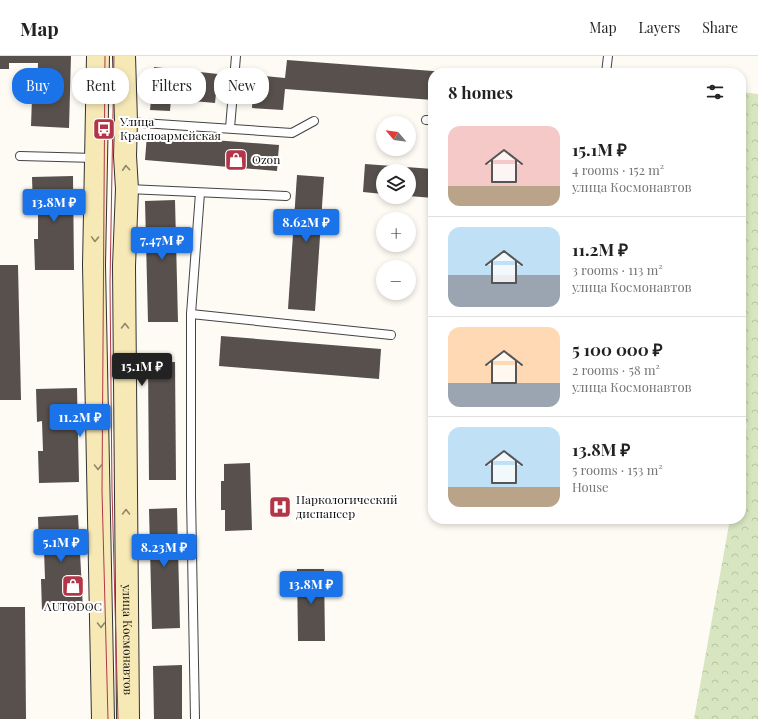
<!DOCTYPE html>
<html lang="en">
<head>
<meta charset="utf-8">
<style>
	:root { --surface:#fff; --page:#f6f6f6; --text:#222; --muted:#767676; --line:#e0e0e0; --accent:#1a73e8 }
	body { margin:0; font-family:"Playfair Display",serif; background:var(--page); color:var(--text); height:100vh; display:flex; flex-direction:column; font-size:15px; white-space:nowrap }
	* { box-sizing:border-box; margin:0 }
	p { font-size:13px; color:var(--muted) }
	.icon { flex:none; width:22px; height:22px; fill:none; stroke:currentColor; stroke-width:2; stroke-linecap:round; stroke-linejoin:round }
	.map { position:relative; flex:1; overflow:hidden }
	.side { position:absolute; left:428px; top:12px; width:318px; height:456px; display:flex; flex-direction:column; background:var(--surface); border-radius:16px; box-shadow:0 2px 6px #0003 }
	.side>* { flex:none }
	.hud { position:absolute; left:12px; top:12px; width:356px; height:36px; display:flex; gap:8px }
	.needle { width:26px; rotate:299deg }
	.fabs { position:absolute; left:376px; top:60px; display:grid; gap:8px }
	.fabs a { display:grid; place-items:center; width:40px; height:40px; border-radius:50%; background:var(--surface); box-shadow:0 2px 6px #0003; font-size:20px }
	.price { position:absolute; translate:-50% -34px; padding:0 9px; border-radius:4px; background:var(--accent); color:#fff; font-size:13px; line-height:26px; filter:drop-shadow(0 1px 2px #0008) }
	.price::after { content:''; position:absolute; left:50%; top:24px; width:12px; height:9px; margin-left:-6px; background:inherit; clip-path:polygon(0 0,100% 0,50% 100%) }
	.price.current { background:#222; color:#fff }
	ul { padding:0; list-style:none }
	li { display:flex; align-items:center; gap:12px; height:100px; padding:0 20px }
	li+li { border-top:1px solid var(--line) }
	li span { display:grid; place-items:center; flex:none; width:112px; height:80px; border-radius:12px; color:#555 }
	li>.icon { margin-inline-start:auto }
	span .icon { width:48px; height:48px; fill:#fffc; stroke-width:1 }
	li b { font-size:17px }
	h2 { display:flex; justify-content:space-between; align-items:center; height:48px; padding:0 20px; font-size:17px }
	.tag { padding:0 14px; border-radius:16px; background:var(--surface); box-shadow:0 2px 6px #0003; font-size:14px; line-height:36px }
	.tag.current { background:var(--accent); color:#fff }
	header { display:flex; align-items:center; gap:24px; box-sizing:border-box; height:56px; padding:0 20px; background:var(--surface); border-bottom:1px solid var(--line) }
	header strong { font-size:19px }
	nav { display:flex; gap:22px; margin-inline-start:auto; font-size:14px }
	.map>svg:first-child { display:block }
</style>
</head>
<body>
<header>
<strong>Map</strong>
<nav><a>Map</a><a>Layers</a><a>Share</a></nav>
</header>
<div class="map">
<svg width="758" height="663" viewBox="0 0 758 663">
	<defs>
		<pattern id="park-crowns" width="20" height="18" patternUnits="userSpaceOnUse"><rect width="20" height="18" fill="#d7e5c0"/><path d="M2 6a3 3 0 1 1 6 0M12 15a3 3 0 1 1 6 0" fill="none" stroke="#b8c3a4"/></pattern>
	</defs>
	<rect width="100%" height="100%" fill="#fefbf4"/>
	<polygon fill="url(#park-crowns)" points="741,36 758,38 758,663 694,663 730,463 741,463 741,402 747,369 741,365"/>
	<g fill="#57504d">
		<polygon points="0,0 71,0 69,72 31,70 32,41 37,41 38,7 9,7 9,13 0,13"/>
		<polygon points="287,4 446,16 446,17 433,17 433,44 285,33 283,54 252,52 254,19 285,22"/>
		<polygon points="154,11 218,18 215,47 171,43 170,55 150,54"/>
		<polygon points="147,79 279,89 277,115 145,104"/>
		<polygon points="365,108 433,113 433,142 409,140 409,115 383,115 383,138 363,136"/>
		<polygon points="297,119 324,121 315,255 288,253"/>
		<polygon points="73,120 74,214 35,214 34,183 38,183 38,153 33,153 32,121"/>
		<polygon points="175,144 178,266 148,266 145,145"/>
		<polygon points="0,209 18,209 21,344 0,344"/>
		<polygon points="432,214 433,214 433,242 430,242"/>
		<polygon points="221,280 381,293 379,323 219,310"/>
		<polygon points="175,306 176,424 149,424 148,307"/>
		<polygon points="77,332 79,426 39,427 38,395 43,395 42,365 37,366 36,333"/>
		<polygon points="250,407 252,474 225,475 225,454 221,454 221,425 224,425 224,408"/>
		<polygon points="177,452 180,572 152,573 149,453"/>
		<polygon points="78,459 83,553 42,555 41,523 45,523 44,493 39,493 38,461"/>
		<polygon points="297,513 324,513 325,585 298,585"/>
		<polygon points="0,551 25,551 26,663 0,663"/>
		<polygon points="182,609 182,663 154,663 153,610"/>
	</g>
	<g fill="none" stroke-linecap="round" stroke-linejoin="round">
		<g stroke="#434343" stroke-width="10">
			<g id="lane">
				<polyline points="606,17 608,0"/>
				<polyline points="426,64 433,64"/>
				<polyline points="127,66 292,77 314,65"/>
				<polyline points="230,72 236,0"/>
				<polyline points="20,100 95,102"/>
				<polyline points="128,133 286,140"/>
				<polyline points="191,258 391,279"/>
				<polyline points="195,663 191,440 191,258 200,137"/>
			</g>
		</g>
		<g stroke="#323232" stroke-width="24">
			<g id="secondary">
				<polyline points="98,0 94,209 103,663"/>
				<path id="s1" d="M124,0L126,65L125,100L127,133L124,210L128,663"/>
			</g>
		</g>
		<use href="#lane" stroke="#fff" stroke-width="8"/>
		<use href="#secondary" stroke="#f7e9b6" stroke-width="22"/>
		<g stroke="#b23648" stroke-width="1">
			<polyline points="105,0 102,435 108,663"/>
			<polyline points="114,0 110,228 112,434 118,663"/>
		</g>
	</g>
	<defs><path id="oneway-chevron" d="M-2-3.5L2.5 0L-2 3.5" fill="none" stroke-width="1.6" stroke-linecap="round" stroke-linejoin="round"/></defs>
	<g stroke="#8f876b">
		<use href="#oneway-chevron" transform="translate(126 112) rotate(-94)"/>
		<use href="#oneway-chevron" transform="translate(95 183) rotate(92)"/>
		<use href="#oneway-chevron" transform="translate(125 270) rotate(-90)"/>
		<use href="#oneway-chevron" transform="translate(98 411) rotate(89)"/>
		<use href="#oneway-chevron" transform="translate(126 456) rotate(-90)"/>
		<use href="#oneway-chevron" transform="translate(101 569) rotate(89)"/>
	</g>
	<defs>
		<g id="bus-square" transform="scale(1.15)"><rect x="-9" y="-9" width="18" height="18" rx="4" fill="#b23648" stroke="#fff"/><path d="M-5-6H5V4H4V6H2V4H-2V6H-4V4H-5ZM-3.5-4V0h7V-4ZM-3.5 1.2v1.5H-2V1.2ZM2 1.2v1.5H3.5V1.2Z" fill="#fff"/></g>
		<g id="shop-square" transform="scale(1.15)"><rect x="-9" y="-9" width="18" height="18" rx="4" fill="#b23648" stroke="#fff"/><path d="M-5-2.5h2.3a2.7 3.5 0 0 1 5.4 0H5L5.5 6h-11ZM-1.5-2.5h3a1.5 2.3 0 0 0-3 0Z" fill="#fff"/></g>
		<g id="hospital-square" transform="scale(1.15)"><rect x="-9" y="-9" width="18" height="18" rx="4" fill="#b23648" stroke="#fff"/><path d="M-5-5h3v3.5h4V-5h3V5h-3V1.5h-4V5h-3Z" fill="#fff"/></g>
	</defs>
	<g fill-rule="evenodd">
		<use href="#bus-square" x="104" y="73"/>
		<use href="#shop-square" x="236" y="104"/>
		<use href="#hospital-square" x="280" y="451"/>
		<use href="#shop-square" x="73" y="530"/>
	</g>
	<g text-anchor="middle" stroke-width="4" stroke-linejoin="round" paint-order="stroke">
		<g font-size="12" fill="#101010" stroke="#fff" text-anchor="start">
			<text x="120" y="70">Улица<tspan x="120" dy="14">Красноармейская</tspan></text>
			<text x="252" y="108">Ozon</text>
			<text x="296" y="448">Наркологический<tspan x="296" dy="14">диспансер</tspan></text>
			<text x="73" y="555" text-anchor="middle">AUTODOC</text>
		</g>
		<g font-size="12" fill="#101010" stroke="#fff">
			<text dy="4" stroke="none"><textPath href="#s1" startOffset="584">улица Космонавтов</textPath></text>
		</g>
	</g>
</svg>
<div class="fabs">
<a><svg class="needle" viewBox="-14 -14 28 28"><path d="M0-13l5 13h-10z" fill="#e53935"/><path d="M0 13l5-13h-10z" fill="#767676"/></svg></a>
<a><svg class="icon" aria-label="layers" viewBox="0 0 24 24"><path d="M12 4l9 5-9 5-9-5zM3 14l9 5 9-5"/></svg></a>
<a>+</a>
<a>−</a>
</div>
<b class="price" style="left:54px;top:167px">13.8M ₽</b>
<b class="price" style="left:306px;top:187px">8.62M ₽</b>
<b class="price" style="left:162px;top:205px">7.47M ₽</b>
<b class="price current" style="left:142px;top:331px">15.1M ₽</b>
<b class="price" style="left:80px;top:382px">11.2M ₽</b>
<b class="price" style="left:61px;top:507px">5.1M ₽</b>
<b class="price" style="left:164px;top:512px">8.23M ₽</b>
<b class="price" style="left:311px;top:549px">13.8M ₽</b>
<div class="hud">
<a class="tag current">Buy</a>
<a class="tag">Rent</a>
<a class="tag">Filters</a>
<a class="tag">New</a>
</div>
<section class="side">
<h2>8 homes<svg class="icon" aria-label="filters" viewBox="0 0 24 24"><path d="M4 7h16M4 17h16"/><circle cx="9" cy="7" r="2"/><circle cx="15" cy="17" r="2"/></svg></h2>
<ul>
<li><span style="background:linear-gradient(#f6c9c9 75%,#b9a48a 0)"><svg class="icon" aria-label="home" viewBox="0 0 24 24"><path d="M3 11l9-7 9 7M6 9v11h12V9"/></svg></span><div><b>15.1M ₽</b><p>4 rooms · 152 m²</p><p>улица Космонавтов</p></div></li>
<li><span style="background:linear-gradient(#bfe0f5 60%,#9aa5b1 0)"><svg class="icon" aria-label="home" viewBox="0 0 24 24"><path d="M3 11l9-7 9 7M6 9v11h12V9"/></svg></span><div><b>11.2M ₽</b><p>3 rooms · 113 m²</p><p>улица Космонавтов</p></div></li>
<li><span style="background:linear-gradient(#ffd9b3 70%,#9aa5b1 0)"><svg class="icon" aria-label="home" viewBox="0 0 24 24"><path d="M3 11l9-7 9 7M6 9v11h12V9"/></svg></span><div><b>5 100 000 ₽</b><p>2 rooms · 58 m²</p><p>улица Космонавтов</p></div></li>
<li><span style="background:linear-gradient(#bfe0f5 75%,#b9a48a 0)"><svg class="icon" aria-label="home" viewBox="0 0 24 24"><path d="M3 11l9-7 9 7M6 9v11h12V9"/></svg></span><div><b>13.8M ₽</b><p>5 rooms · 153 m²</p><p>House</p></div></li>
</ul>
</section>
</div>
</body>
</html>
